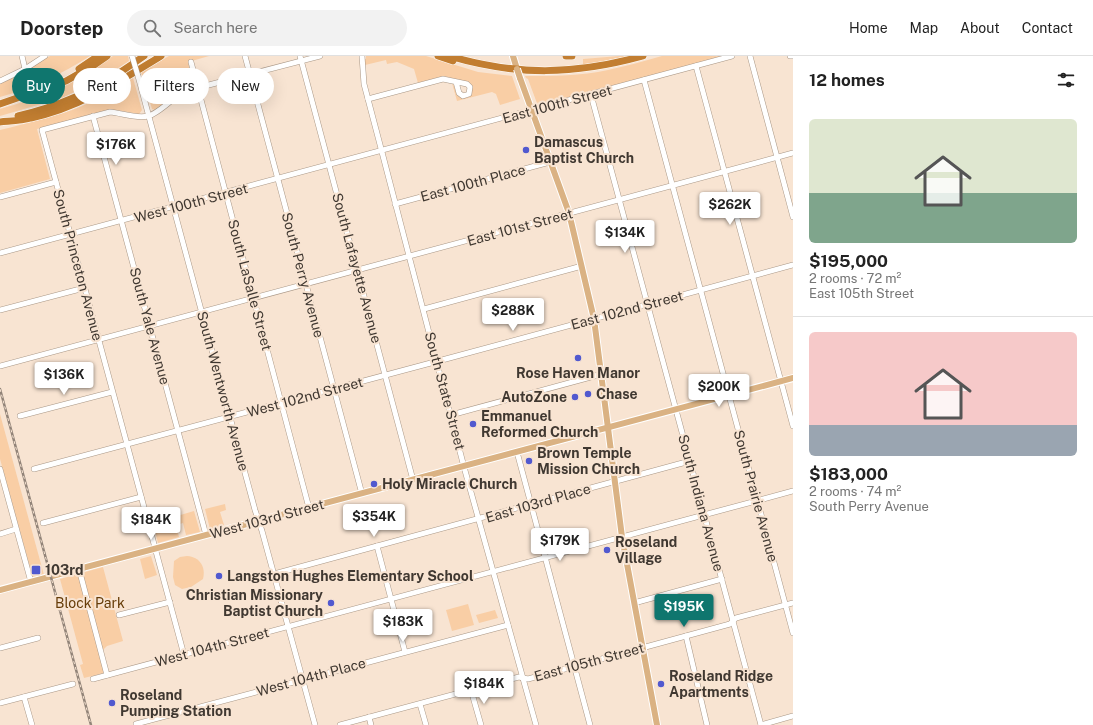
<!DOCTYPE html>
<html lang="en">
<head>
<meta charset="utf-8">
<style>
	:root { --surface:#fff; --page:#f2f2f2; --text:#222; --muted:#767676; --line:#e0e0e0; --accent:#0f766e }
	body { margin:0; font-family:"Public Sans",sans-serif; background:var(--page); color:var(--text); height:100vh; display:flex; flex-direction:column; font-size:15px; white-space:nowrap }
	* { box-sizing:border-box; margin:0 }
	p { font-size:13px; color:var(--muted) }
	.icon { flex:none; width:22px; height:22px; fill:none; stroke:currentColor; stroke-width:2; stroke-linecap:round; stroke-linejoin:round }
	.map { position:relative; flex:1; overflow:hidden }
	.panel { display:flex; flex-direction:column; background:var(--surface); width:300px }
	.panel>* { flex:none }
	.hud { position:absolute; left:12px; top:12px; width:380px; height:36px; display:flex; gap:8px }
	.price { position:absolute; translate:-50% -34px; padding:0 9px; border-radius:4px; background:#fff; color:#222; font-size:13px; line-height:26px; filter:drop-shadow(0 1px 2px #0008) }
	.price::after { content:''; position:absolute; left:50%; top:24px; width:12px; height:9px; margin-left:-6px; background:inherit; clip-path:polygon(0 0,100% 0,50% 100%) }
	.price.on { background:var(--accent); color:#fff }
	ul { padding:0; list-style:none }
	li { display:grid; align-content:center; gap:8px; height:212px; padding:0 16px }
	li+li { border-top:1px solid var(--line) }
	li span { display:grid; place-items:center; height:124px; border-radius:6px; color:#555 }
	li>.icon { margin-inline-start:auto }
	span .icon { width:72px; height:72px; fill:#fffc; stroke-width:1 }
	li b { font-size:17px }
	h2 { display:flex; justify-content:space-between; align-items:center; height:48px; padding:0 16px; font-size:17px }
	.tag { padding:0 14px; border-radius:18px; background:var(--surface); box-shadow:0 4px 16px #0002; font-size:14px; line-height:36px }
	.tag.on { background:var(--accent); color:#fff }
	header { display:flex; align-items:center; gap:24px; box-sizing:border-box; height:56px; padding:0 20px; background:var(--surface); border-bottom:1px solid var(--line) }
	header strong { font-size:19px }
	nav { display:flex; gap:22px; margin-inline-start:auto; font-size:14px }
	.search { width:280px; height:36px; background:var(--page); display:flex; align-items:center; gap:10px; box-sizing:border-box; padding:0 14px; border-radius:22px; color:var(--muted); font-size:15px }
	main { display:flex; flex:1; min-height:0 }
	.map>svg:first-child { display:block }
</style>
</head>
<body>
<header>
<strong>Doorstep</strong>
<div class="search"><svg class="icon" aria-label="search" viewBox="0 0 24 24"><circle cx="10" cy="10" r="6"/><path d="M15 15l6 6"/></svg>Search here</div>
<nav><a>Home</a><a>Map</a><a>About</a><a>Contact</a></nav>
</header>
<main>
<div class="map">
<svg width="793" height="669" viewBox="0 0 793 669">
	<rect width="100%" height="100%" fill="#f8e4d2"/>
	<g fill="#f9cea5">
		<path d="M50,0H90C62,18 32,32 0,41V28L20,18Z"/>
		<path d="M113,0H128L129,5L101,23L62,42L0,60V53C41,42 78,25 113,0Z"/>
		<polygon points="169,0 209,0 188,6 194,31 177,37 155,54 152,53 141,16"/>
		<path d="M366,0H426L478,16L512,20L520,43L500,49L496,38L492,36L457,45L452,27L454,30L458,40C463,43 473,43 472,35C472,32 468,28 466,26L444,20L418,27L414,13L397,6L387,8L386,4L365,9V3H366Z"/>
		<polygon points="619,0 628,0 583,9 583,3"/>
		<path d="M662,0H723L538,50L528,23L526,22L525,20C553,20 581,20 608,14C627,10 644,5 662,0Z"/>
		<path d="M133,22L142,54L139,58L117,54H108L37,73L50,123L0,137V74C28,67 56,61 82,50C100,42 117,32 133,22Z"/>
		<polygon points="0,358 44,519 33,522 0,403"/>
		<polygon points="225,448 226,454 220,456 224,469 210,473 205,453"/>
		<polygon points="194,455 200,476 186,479 183,467 176,469 179,481 158,487 153,467"/>
		<polygon points="151,500 157,519 145,523 140,503"/>
		<path d="M187,500C200,501 206,511 203,523L191,531L182,533L175,529L173,521L174,505L180,501Z"/>
		<polygon points="103,511 123,585 107,590 99,598 104,617 84,622 80,609 83,608 60,523"/>
		<polygon points="468,548 474,569 452,575 446,554"/>
		<polygon points="495,554 498,562 479,567 476,559"/>
	</g>
	<g fill="none" stroke-linecap="round" stroke-linejoin="round">
		<g stroke="#a99786" stroke-width="6">
			<g id="minor">
				<polyline points="22,0 25,13"/>
				<polyline points="245,0 362,438"/>
				<polyline points="300,0 413,424"/>
				<polyline points="362,0 364,28 383,100 464,411 536,669"/>
				<polyline points="750,0 793,161"/>
				<polyline points="790,0 793,0"/>
				<polyline points="191,6 309,452"/>
				<polyline points="696,10 793,370"/>
				<polyline points="138,20 255,454 262,475 315,669"/>
				<polyline points="644,24 793,577"/>
				<polyline points="0,25 25,13 45,0"/>
				<polyline points="591,39 761,669"/>
				<polyline points="368,43 443,23 467,28 470,31 469,38 463,40 459,37 456,26"/>
				<polyline points="93,60 206,479"/>
				<polyline points="0,141 56,126"/>
				<polyline points="395,148 550,106"/>
				<polyline points="0,197 732,0"/>
				<polyline points="424,253 582,210"/>
				<polyline points="0,254 84,232"/>
				<polyline points="0,310 793,97"/>
				<polyline points="451,359 602,318"/>
				<polyline points="20,360 112,336"/>
				<polyline points="517,396 590,669"/>
				<polyline points="0,413 31,526"/>
				<polyline points="34,413 442,304 793,209"/>
				<polyline points="43,467 141,441"/>
				<polyline points="0,478 16,473"/>
				<polyline points="377,490 405,596"/>
				<polyline points="79,513 107,619"/>
				<polyline points="274,518 690,405"/>
				<polyline points="634,547 722,523"/>
				<polyline points="119,559 170,546"/>
				<polyline points="686,580 707,669"/>
				<polyline points="0,592 38,582"/>
				<path d="M184,599L42,74L110,56C122,57 136,63 148,60C158,58 172,43 182,36L320,0"/>
				<polyline points="93,623 793,435"/>
				<polyline points="471,634 481,669"/>
				<polyline points="24,641 32,669"/>
				<polyline points="0,647 73,628"/>
				<polyline points="420,648 426,669"/>
				<polyline points="369,661 371,669"/>
				<polyline points="136,668 508,569"/>
				<polyline points="340,669 519,621 528,623 730,568 736,562 793,547"/>
				<polyline points="761,669 793,660"/>
			</g>
		</g>
		<g stroke="#fff" stroke-width="8">
			<g id="major">
				<polyline points="513,0 517,13"/>
				<polyline points="520,22 569,157 594,263 622,481 657,669"/>
				<polyline points="0,534 793,322"/>
			</g>
		</g>
		<g stroke="#fff" stroke-width="8">
			<g id="highway">
				<polyline points="438,0 453,5"/>
				<path d="M449,0C517,20 574,19 643,0"/>
				<polyline points="566,0 572,0"/>
				<polyline points="79,13 98,0"/>
				<polyline points="0,48 66,25 94,9 107,0"/>
				<path d="M18,60C35,56 52,51 68,44C96,33 120,17 144,0"/>
				<path d="M0,66C10,65 21,65 31,62C79,52 120,25 161,0"/>
			</g>
		</g>
		<use href="#minor" stroke="#fff" stroke-width="5"/>
		<use href="#major" stroke="#dab283" stroke-width="6"/>
		<use href="#highway" stroke="#c27e31" stroke-width="7"/>
		<g stroke="#918378" stroke-width="2.5">
			<polyline id="rail" points="0,333 91,669"/>
		</g>
		<use href="#rail" stroke="#f8e4d2" stroke-width="1" stroke-dasharray="3" stroke-linecap="butt"/>
		<g stroke="#a99786" stroke-width="6" stroke-linecap="butt">
			<polyline id="minor-bridge" points="132,0 138,20"/>
		</g>
		<g stroke="#fff" stroke-width="8" stroke-linecap="butt">
			<polyline id="major-bridge" points="517,13 520,22"/>
		</g>
		<use href="#minor-bridge" stroke="#fff" stroke-width="5"/>
		<use href="#major-bridge" stroke="#dab283" stroke-width="6"/>
	</g>
	<g fill="#5159cf" stroke="#f8e4d2" stroke-width="1.5">
		<circle cx="526" cy="94" r="4"/>
		<circle cx="578" cy="302" r="4"/>
		<circle cx="588" cy="338" r="4"/>
		<circle cx="575" cy="341" r="4"/>
		<circle cx="473" cy="368" r="4"/>
		<circle cx="529" cy="405" r="4"/>
		<circle cx="374" cy="428" r="4"/>
		<circle cx="607" cy="494" r="4"/>
		<rect x="31" y="509" width="10" height="10" rx="2"/>
		<circle cx="219" cy="520" r="4"/>
		<circle cx="331" cy="547" r="4"/>
		<circle cx="661" cy="628" r="4"/>
		<circle cx="112" cy="647" r="4"/>
	</g>
	<g text-anchor="middle" stroke-width="4" stroke-linejoin="round" paint-order="stroke">
		<g font-size="14" fill="#403831" stroke="#f8e4d2">
			<text transform="translate(557 48) rotate(-15)" y="5">East 100th Street</text>
			<text transform="translate(473 127) rotate(-15)" y="5">East 100th Place</text>
			<text transform="translate(191 147) rotate(-15)" y="5">West 100th Street</text>
			<text transform="translate(520 171) rotate(-15)" y="5">East 101st Street</text>
			<text transform="translate(78 209) rotate(75)" y="5">South Princeton Avenue</text>
			<text transform="translate(357 212) rotate(75)" y="5">South Lafayette Avenue</text>
			<text transform="translate(303 219) rotate(75)" y="5">South Perry Avenue</text>
			<text transform="translate(250 229) rotate(75)" y="5">South LaSalle Street</text>
			<text transform="translate(627 254) rotate(-15)" y="5">East 102nd Street</text>
			<text transform="translate(150 270) rotate(75)" y="5">South Yale Avenue</text>
			<text transform="translate(223 335) rotate(75)" y="5">South Wentworth Avenue</text>
			<text transform="translate(445 335) rotate(75)" y="5">South State Street</text>
			<text transform="translate(305 341) rotate(-15)" y="5">West 102nd Street</text>
			<text transform="translate(756 440) rotate(75)" y="5">South Prairie Avenue</text>
			<text transform="translate(538 447) rotate(-16)" y="5">East 103rd Place</text>
			<text transform="translate(701 447) rotate(75)" y="5">South Indiana Avenue</text>
			<text transform="translate(267 463) rotate(-15)" y="5">West 103rd Street</text>
			<text transform="translate(212 591) rotate(-15)" y="5">West 104th Street</text>
			<text transform="translate(589 606) rotate(-15)" y="5">East 105th Street</text>
			<text transform="translate(311 621) rotate(-15)" y="5">West 104th Place</text>
		</g>
		<g font-size="14" font-weight="bold" fill="#403831" stroke="#f8e4d2" text-anchor="start">
			<text x="534" y="91">Damascus<tspan x="534" dy="16">Baptist Church</tspan></text>
			<text x="578" y="322" text-anchor="middle">Rose Haven Manor</text>
			<text x="596" y="343">Chase</text>
			<text x="567" y="346" text-anchor="end">AutoZone</text>
			<text x="481" y="365">Emmanuel<tspan x="481" dy="16">Reformed Church</tspan></text>
			<text x="537" y="402">Brown Temple<tspan x="537" dy="16">Mission Church</tspan></text>
			<text x="382" y="433">Holy Miracle Church</text>
			<text x="615" y="491">Roseland<tspan x="615" dy="16">Village</tspan></text>
			<text x="45" y="519">103rd</text>
			<text x="227" y="525">Langston Hughes Elementary School</text>
			<text x="323" y="544" text-anchor="end">Christian Missionary<tspan x="323" dy="16">Baptist Church</tspan></text>
			<text x="669" y="625">Roseland Ridge<tspan x="669" dy="16">Apartments</tspan></text>
			<text x="120" y="644">Roseland<tspan x="120" dy="16">Pumping Station</tspan></text>
		</g>
		<g font-size="14" fill="#663c08" stroke="#f8e4d2">
			<text x="90" y="552">Block Park</text>
		</g>
	</g>
</svg>
<b class="price" style="left:116px;top:110px">$176K</b>
<b class="price" style="left:730px;top:170px">$262K</b>
<b class="price" style="left:625px;top:198px">$134K</b>
<b class="price" style="left:513px;top:276px">$288K</b>
<b class="price" style="left:64px;top:340px">$136K</b>
<b class="price" style="left:719px;top:352px">$200K</b>
<b class="price" style="left:374px;top:482px">$354K</b>
<b class="price" style="left:151px;top:485px">$184K</b>
<b class="price" style="left:560px;top:506px">$179K</b>
<b class="price on" style="left:684px;top:572px">$195K</b>
<b class="price" style="left:403px;top:587px">$183K</b>
<b class="price" style="left:484px;top:649px">$184K</b>
<div class="hud">
<a class="tag on">Buy</a>
<a class="tag">Rent</a>
<a class="tag">Filters</a>
<a class="tag">New</a>
</div>
</div>
<section class="panel">
<h2>12 homes<svg class="icon" aria-label="filters" viewBox="0 0 24 24"><path d="M4 7h16M4 17h16"/><circle cx="9" cy="7" r="2"/><circle cx="15" cy="17" r="2"/></svg></h2>
<ul>
<li><span style="background:linear-gradient(#dfe7d0 60%,#7fa58c 0)"><svg class="icon" aria-label="home" viewBox="0 0 24 24"><path d="M3 11l9-7 9 7M6 9v11h12V9"/></svg></span><div><b>$195,000</b><p>2 rooms · 72 m²</p><p>East 105th Street</p></div></li>
<li><span style="background:linear-gradient(#f6c9c9 75%,#9aa5b1 0)"><svg class="icon" aria-label="home" viewBox="0 0 24 24"><path d="M3 11l9-7 9 7M6 9v11h12V9"/></svg></span><div><b>$183,000</b><p>2 rooms · 74 m²</p><p>South Perry Avenue</p></div></li>
</ul>
</section>
</main>
</body>
</html>
